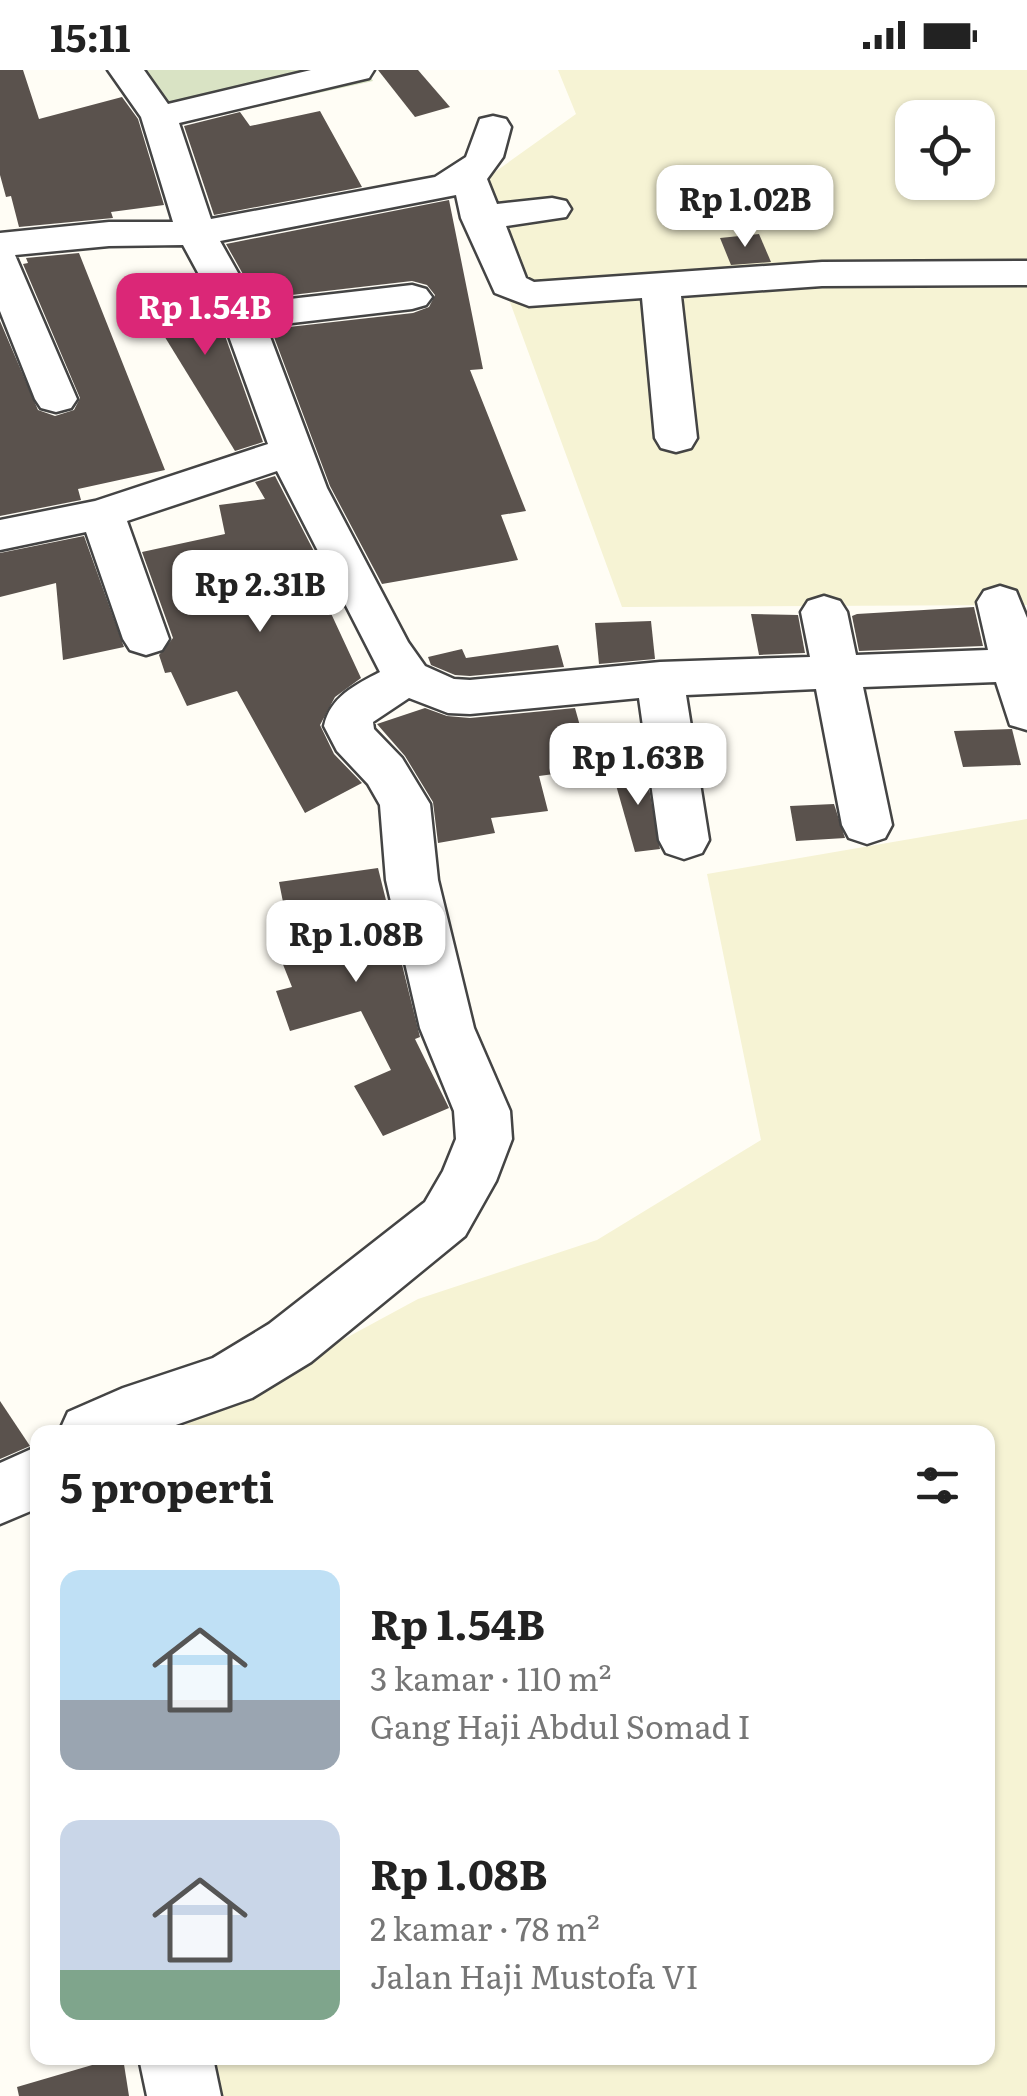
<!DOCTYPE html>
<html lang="id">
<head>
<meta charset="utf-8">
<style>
	:root { --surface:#fff; --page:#f2f2f2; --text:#222; --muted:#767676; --accent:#db2777 }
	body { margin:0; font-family:Literata,serif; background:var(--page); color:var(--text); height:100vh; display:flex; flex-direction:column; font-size:38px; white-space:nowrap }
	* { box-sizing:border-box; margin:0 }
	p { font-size:32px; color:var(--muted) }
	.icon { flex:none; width:55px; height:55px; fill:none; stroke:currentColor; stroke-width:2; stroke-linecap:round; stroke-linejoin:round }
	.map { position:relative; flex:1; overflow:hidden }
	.details { position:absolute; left:30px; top:1355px; width:965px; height:640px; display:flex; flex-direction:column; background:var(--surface); border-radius:20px; box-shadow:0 2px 8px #0004 }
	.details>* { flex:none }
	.tools { position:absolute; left:895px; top:30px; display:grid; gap:20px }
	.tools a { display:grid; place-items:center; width:100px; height:100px; border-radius:20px; background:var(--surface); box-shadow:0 2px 8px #0004; font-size:50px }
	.price { position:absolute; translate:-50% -85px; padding:0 22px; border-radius:20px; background:#fff; color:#222; font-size:32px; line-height:65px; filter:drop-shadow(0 2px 5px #0008) }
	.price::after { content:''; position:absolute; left:50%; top:60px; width:30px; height:22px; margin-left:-15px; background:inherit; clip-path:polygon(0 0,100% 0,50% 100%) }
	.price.active { background:var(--accent); color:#fff }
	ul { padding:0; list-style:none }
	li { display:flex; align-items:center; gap:30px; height:250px; padding:0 30px }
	li span { display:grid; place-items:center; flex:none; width:280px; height:200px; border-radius:20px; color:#555 }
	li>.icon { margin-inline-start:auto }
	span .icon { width:120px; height:120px; fill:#fffc; stroke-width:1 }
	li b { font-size:42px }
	h2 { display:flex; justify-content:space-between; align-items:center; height:120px; padding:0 30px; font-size:42px }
	.status { display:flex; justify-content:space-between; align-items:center; height:70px; padding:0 50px; background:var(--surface); direction:ltr }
	.status svg { height:28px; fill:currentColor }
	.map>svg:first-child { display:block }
</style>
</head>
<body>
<div class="status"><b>15:11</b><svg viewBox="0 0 49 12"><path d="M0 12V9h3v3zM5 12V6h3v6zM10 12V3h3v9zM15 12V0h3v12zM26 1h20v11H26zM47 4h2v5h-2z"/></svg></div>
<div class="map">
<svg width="1027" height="2026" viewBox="0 0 1027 2026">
	<rect width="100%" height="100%" fill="#fffdf5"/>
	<g fill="#f6f3d4" fill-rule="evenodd">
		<path d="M558,0H1027V535L622,537L507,224L485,109L576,44ZM912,48H978V112H912Z"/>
		<polygon points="1027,749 1027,2026 155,2026 149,1988 988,1988 988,1362 172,1362 418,1229 597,1170 761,1070 707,804"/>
	</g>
	<polygon fill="#d9e3c4" points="122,0 366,0 373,11 164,57"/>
	<g fill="#5a524d">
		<polygon points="0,0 23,0 39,49 122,27 138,49 164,135 111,142 113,148 19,157 11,126 6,127 0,105"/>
		<polygon points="378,0 418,0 450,37 415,47"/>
		<polygon points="320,41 362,117 214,145 184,56 240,42 250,56"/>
		<polygon points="449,130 483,299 470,300 526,441 501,445 518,490 382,514 330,416 271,259 413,243 429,237 435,225 427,215 412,211 257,229 226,174"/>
		<polygon points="759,164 771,192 731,195 720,168"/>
		<polygon points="79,183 165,400 78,419 81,430 0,446 0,251 38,340 55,346 74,340 80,328 23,194 28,193 26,188"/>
		<polygon points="198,211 219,249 263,372 235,381 139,225"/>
		<polygon points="275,406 335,522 322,524 361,608 335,627 320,655 334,684 362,713 305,743 237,621 187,636 171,602 165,603 159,585 173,568 142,482 225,464 219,435 265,429 255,412"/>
		<polygon points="84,466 124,577 63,590 56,513 0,527 0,483"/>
		<polygon points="974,537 983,576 859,581 852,546 857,544"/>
		<polygon points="751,544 798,545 805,583 759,585"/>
		<polygon points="651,551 655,589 599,594 595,553"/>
		<polygon points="558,575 564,597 470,606 455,605 431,595 428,587 462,579 466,588"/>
		<polygon points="425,638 447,646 470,648 575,638 592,699 539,706 548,741 491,748 495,763 438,773 433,732 405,686 377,654"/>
		<polygon points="1012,659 1021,695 963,697 954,661"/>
		<polygon points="645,696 660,779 635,782 612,701"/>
		<polygon points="834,734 845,768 796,771 790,736"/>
		<polygon points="378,798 420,967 415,969 449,1038 383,1066 354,1016 391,1000 361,941 290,961 276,921 292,917 272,867 289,862 279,812"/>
		<polygon points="0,1331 30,1376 0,1389"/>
		<polygon points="116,1988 123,1988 129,2026 19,2026 17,2017"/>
	</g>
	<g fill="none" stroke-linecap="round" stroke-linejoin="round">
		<g stroke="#444" stroke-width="5">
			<g id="minor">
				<path d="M108,0H144L168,34L311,0H374L369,8L179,53L211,149L435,107L466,87L480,49L493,46L506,49L511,57L503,87L487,109L497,134L552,128L566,131L571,139L566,147L506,156L526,208L534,212L822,192L1027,191V215L822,216L681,226L697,368L691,378L676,382L661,378L655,368L642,228L529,236L495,223L461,148L456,125L220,171L255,233L412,215L426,219L432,227L426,235L412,239L266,256L327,418L408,572L425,596L454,609L470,610L660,592L810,587L801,542L808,531L824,526L840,531L847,542L856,585L988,580L977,532L984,521L1000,516L1016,521L1027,548V660L1010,655L996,612L863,617L892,755L885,768L867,774L849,768L842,755L816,619L686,625L709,770L702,783L684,789L666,783L659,770L639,628L470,644L448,643L409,628L373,652L374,659L402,688L430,734L438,810L474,958L510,1041L512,1069L496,1111L465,1166L311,1292L252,1328L156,1362H59L68,1342L123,1318L213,1288L269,1254L425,1132L443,1101L456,1069L454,1041L420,958L386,810L380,735L368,714L337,681L324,656C330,627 355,615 380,602L277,401L127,451L169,569L162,580L146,585L130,580L123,569L86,462L0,480V450L95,431L268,374L222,247L183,175L109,176L15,185L77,329L71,338L56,342L41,338L35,329L0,241V163L109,152H173L141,47Z"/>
				<polygon points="38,1376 38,1438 0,1454 0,1393"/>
				<polygon points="139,1988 213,1988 221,2026 147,2026"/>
			</g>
		</g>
		<use href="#minor" fill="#fff" fill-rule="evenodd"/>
	</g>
</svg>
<div class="tools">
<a><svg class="icon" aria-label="locate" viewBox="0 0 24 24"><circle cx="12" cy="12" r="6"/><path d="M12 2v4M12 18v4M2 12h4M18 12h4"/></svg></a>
</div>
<b class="price" style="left:745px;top:180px">Rp 1.02B</b>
<b class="price active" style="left:205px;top:288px">Rp 1.54B</b>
<b class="price" style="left:260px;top:565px">Rp 2.31B</b>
<b class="price" style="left:638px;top:738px">Rp 1.63B</b>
<b class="price" style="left:356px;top:915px">Rp 1.08B</b>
<section class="details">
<h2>5 properti<svg class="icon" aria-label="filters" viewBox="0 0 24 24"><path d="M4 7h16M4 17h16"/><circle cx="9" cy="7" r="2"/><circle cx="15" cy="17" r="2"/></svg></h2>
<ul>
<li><span style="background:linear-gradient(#bfe0f5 65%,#9aa5b1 0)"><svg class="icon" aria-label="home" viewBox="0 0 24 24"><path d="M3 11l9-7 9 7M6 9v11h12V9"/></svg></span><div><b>Rp 1.54B</b><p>3 kamar · 110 m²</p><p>Gang Haji Abdul Somad I</p></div></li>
<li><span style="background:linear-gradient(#c9d6e8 75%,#7fa58c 0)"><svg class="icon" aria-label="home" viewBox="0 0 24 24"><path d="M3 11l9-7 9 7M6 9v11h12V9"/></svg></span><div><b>Rp 1.08B</b><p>2 kamar · 78 m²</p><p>Jalan Haji Mustofa VI</p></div></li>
</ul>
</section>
</div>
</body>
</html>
